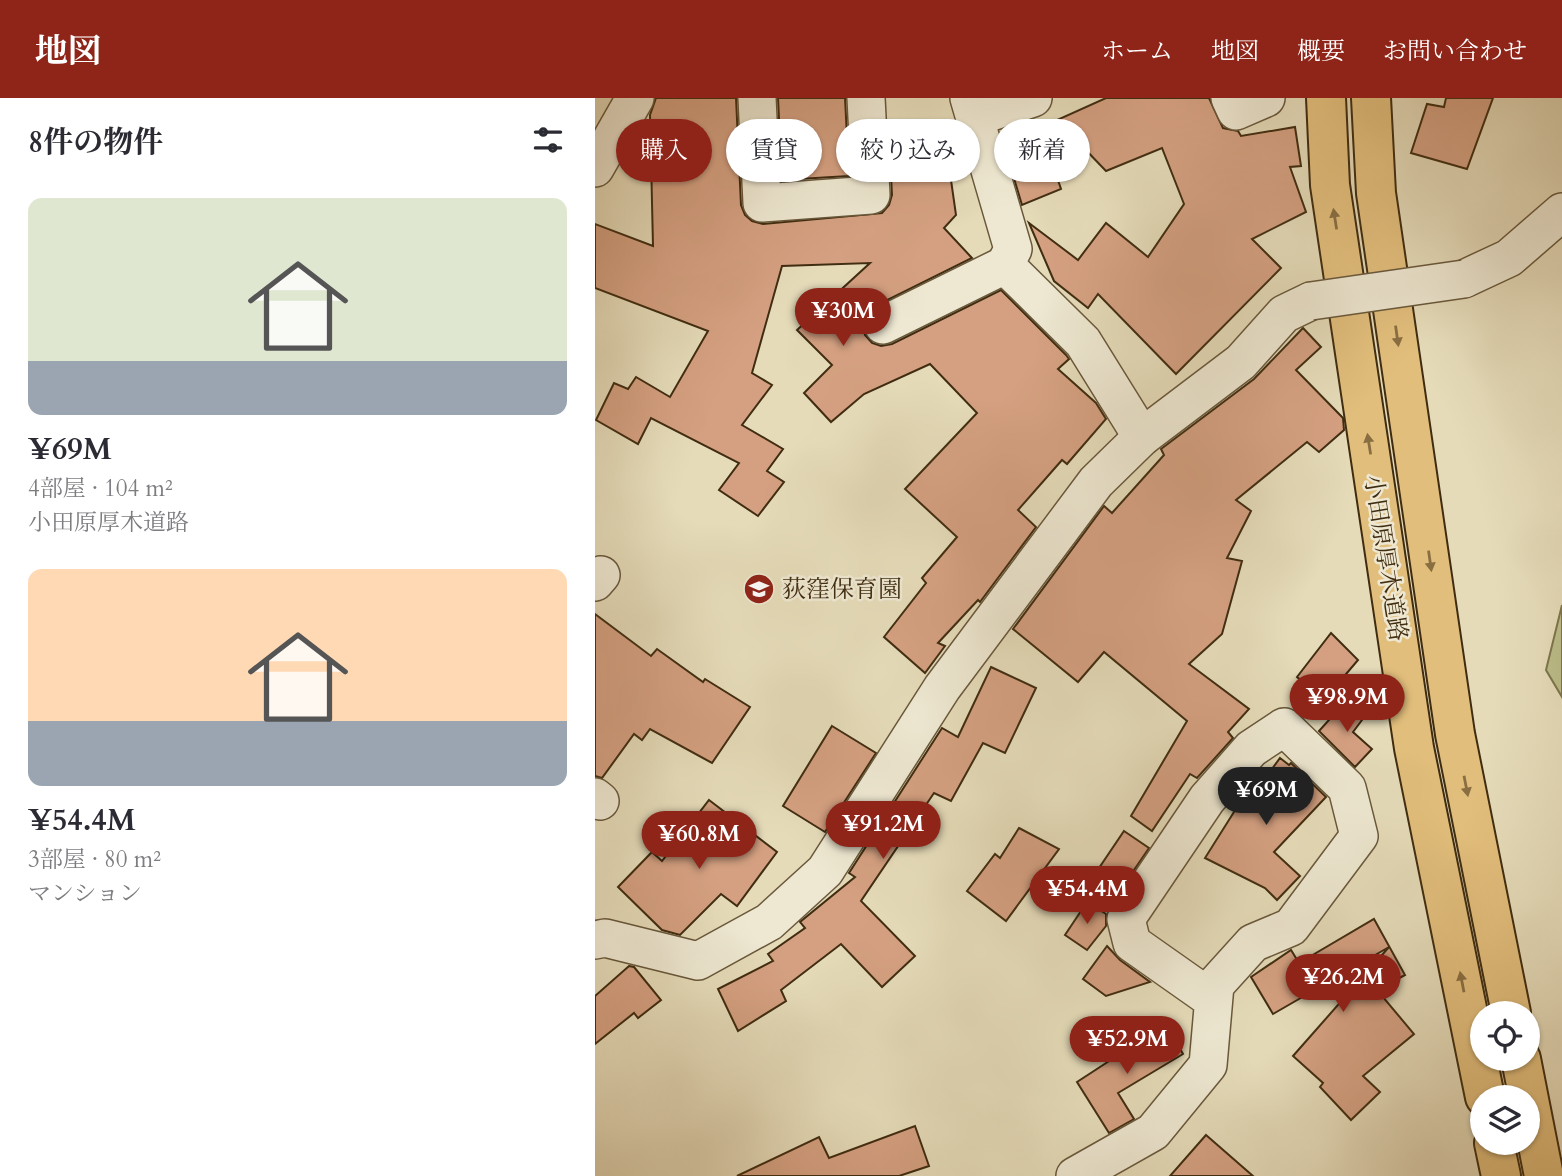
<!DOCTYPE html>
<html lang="ja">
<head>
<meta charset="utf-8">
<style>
	:root { --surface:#fff; --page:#f2f2f3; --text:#2b2b33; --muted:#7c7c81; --accent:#8f2418 }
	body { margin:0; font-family:Cardo,"Noto Serif JP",serif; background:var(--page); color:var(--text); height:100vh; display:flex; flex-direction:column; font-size:26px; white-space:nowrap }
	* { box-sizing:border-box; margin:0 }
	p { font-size:23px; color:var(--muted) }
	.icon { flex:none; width:38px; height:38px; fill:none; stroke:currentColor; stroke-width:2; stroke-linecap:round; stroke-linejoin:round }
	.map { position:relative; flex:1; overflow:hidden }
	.drawer { display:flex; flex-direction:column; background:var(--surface); width:595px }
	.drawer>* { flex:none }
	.hud { position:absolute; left:21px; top:21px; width:665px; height:63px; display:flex; gap:14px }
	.tools { position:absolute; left:875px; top:903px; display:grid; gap:14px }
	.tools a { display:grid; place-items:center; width:70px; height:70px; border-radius:50%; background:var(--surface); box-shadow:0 2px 5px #0004; font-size:35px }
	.price { position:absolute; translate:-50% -60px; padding:0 16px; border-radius:24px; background:var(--accent); color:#fff; font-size:23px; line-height:46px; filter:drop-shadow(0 2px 4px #0008) }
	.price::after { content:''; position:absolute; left:50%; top:42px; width:21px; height:16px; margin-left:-10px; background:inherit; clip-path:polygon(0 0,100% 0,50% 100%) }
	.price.current { background:#222; color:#fff }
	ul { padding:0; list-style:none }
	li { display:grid; align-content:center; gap:14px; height:371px; padding:0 28px }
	li span { display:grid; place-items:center; height:217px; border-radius:14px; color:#555 }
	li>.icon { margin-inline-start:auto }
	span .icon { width:126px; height:126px; fill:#fffc; stroke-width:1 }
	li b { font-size:30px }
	h2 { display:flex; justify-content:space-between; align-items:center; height:84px; padding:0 28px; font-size:30px }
	.pill { padding:0 24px; border-radius:32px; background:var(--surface); box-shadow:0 2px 5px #0004; font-size:24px; line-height:63px }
	.pill.current { background:var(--accent); color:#fff }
	header { display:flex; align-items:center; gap:42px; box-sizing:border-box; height:98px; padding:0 35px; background:var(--accent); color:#fff }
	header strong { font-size:33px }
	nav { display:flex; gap:38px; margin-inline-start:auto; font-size:24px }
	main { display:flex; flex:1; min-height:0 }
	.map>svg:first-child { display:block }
</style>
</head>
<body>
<header>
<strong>地図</strong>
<nav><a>ホーム</a><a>地図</a><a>概要</a><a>お問い合わせ</a></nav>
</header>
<main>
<section class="drawer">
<h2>8件の物件<svg class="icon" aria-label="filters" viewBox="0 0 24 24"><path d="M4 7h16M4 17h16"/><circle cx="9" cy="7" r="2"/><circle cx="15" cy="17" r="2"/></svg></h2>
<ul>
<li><span style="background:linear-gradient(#dfe7d0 75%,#9aa5b1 0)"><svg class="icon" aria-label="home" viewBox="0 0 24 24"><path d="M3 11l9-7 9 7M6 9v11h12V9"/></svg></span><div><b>¥69M</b><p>4部屋 · 104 m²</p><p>小田原厚木道路</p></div></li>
<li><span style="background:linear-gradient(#ffd9b3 70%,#9aa5b1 0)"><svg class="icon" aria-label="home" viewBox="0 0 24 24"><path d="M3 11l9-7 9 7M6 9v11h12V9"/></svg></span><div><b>¥54.4M</b><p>3部屋 · 80 m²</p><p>マンション</p></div></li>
</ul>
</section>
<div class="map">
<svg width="967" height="1078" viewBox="0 0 967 1078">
	<rect width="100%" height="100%" fill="#e5dbb9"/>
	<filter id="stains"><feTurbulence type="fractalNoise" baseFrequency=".00286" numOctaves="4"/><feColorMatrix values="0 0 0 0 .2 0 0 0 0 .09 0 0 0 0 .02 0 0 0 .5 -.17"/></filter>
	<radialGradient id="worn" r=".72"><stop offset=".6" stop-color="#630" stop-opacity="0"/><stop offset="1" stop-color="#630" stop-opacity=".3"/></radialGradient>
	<polygon fill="#bcbe8a" stroke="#7e764e" stroke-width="2" points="967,507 967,599 951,572"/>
	<g fill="#d4a081" stroke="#402d11" stroke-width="2">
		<polygon points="61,0 141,0 146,107 150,117 157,123 168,126 287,115 294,107 297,97 295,58 352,54 361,117 349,130 377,160 278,209 271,215 267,225 270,237 277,245 286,248 297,246 406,192 471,257 474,261 463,271 501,305 511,321 472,366 467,362 423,412 441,429 385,504 383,502 343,545 350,548 330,575 289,539 331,485 327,480 362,439 310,391 382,315 335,266 269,296 236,324 209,295 237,267 202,232 275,165 187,168 157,275 177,287 147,327 188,351 172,373 189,384 163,418 124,392 144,365 56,320 43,346 1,322 19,285 33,291 41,279 75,299 113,233 0,190 0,126 58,148 55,17"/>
		<polygon points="183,0 250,0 254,78 187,82"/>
		<polygon points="511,0 614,0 628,30 643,33 646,38 700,29 706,68 695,69 711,114 657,141 686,170 581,276 503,196 493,210 459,183 434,125 483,162 511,125 553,159 589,106 567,50 511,73 462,22"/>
		<polygon points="851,0 898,0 872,71 816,55 832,6 849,9"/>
		<polygon points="449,41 466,91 427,107 412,57"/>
		<polygon points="708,230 726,249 701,272 748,320 749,332 724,354 712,344 641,402 656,413 632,460 647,463 627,536 594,566 654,611 633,634 638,640 602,680 595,676 557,733 536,718 592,623 509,554 483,584 418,531 509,408 517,415 569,357 566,351 659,281"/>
		<polygon points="0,516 56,558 62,551 108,584 110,581 155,609 117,665 55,631 47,642 39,636 7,680 0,678"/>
		<polygon points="736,535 763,562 729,602 702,579"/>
		<polygon points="396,569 441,590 410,655 388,645 356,703 339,695 266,803 320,858 287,889 246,846 186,892 191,903 143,933 123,891 178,863 173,856 210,830 205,824 260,779 254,775 347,630 363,639"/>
		<polygon points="751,603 770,618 758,634 777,651 760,669 724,633"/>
		<polygon points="237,628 281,655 230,734 188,708"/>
		<polygon points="685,660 694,667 696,665 731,699 679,754 705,778 682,802 670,790 610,760 644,706 639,702 665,672 671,679"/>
		<polygon points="114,702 182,754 142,808 126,796 85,837 67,832 23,789 57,754 67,763"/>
		<polygon points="424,730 464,751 411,823 372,793 400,756 405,760"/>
		<polygon points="529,733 554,750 526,791 502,773"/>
		<polygon points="492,804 511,816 511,828 492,852 470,837"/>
		<polygon points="779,821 810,877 782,892 819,936 768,978 785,994 756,1022 725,989 728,985 698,958 794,849 678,916 656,879 696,852 704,865"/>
		<polygon points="512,848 525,862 555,884 511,898 488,881"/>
		<polygon points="34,868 39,869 66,902 43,920 39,915 0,946 0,898"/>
		<polygon points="571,926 588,956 523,995 539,1021 514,1035 482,984"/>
		<polygon points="320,1028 334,1068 304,1078 142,1078 224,1039 234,1060"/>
		<polygon points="611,1037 658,1078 575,1078"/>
	</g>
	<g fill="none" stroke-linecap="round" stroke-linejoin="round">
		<g stroke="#69583b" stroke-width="40">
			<g id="minor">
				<polyline points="162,0 167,105 276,97 271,0"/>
				<polyline points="374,0 418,151 410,167 488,244 547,339"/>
				<polyline points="635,0 641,13 671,0"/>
				<polyline points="381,19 438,0"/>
				<polyline points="0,70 40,0"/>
				<polyline points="869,181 914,160 967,114"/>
				<polyline points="288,227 410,167"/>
				<polyline points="0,484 6,477"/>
				<polyline points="0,699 5,703"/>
				<polyline points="0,842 10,840 103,863 174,824 230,773 347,590 501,384 547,339 646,264 689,216 716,203"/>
				<polyline points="480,1078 558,1034 613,967 620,887 658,845 696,829 764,738 752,690 689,629 656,651 612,701 531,821 537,845 618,902"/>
			</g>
		</g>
		<g stroke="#402d11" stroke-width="42">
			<g id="highway">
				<polyline points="731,0 735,87 819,650 890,999"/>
				<polyline points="776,0 781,95 860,636 916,915"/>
				<polyline points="926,961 949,1078"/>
				<polyline points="899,1045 906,1078"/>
			</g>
		</g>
		<use href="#minor" stroke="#eee8d2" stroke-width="37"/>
		<use href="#highway" stroke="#e2be7c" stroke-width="38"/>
		<g stroke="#69583b" stroke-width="40" stroke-linecap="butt">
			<polyline id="minor-bridge" points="716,203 869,181"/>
		</g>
		<use href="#minor-bridge" stroke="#eee8d2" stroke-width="37"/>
	</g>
	<defs><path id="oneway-solid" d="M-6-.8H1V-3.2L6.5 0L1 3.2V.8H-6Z" transform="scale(1.75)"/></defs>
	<g fill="#896e41">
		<use href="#oneway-solid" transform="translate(740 121) rotate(-99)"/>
		<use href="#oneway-solid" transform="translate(802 238) rotate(82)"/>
		<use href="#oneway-solid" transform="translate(774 346) rotate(-99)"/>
		<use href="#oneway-solid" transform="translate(835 463) rotate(82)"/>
		<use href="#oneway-solid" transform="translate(871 688) rotate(79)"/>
		<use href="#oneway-solid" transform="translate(867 884) rotate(-101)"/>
	</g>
	<defs>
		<g id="school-disc" transform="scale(1.575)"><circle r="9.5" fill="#8f2418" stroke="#eee8d2"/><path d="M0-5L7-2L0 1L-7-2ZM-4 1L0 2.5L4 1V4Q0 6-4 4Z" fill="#fff"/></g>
	</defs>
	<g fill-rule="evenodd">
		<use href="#school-disc" x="164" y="491"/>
	</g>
	<g text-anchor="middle" stroke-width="5" stroke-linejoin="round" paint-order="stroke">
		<g font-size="24" fill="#402d11" stroke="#eee8d2">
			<text transform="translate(791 460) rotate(81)" y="8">小田原厚木道路</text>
		</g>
		<g font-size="24" fill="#402d11" stroke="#eee8d2" text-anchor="start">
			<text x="187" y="499">荻窪保育園</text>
		</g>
	</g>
	<rect width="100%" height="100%" filter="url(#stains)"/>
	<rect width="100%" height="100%" fill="url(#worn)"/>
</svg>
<div class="tools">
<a><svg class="icon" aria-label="locate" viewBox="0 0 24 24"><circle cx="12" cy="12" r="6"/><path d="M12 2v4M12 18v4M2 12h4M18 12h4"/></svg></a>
<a><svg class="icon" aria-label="layers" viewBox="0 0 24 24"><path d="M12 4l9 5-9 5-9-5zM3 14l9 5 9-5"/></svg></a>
</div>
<b class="price" style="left:248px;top:250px">¥30M</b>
<b class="price" style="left:752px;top:636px">¥98.9M</b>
<b class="price current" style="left:671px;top:729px">¥69M</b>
<b class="price" style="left:288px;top:763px">¥91.2M</b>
<b class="price" style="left:104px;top:773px">¥60.8M</b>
<b class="price" style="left:492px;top:828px">¥54.4M</b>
<b class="price" style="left:748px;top:916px">¥26.2M</b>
<b class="price" style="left:532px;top:978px">¥52.9M</b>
<div class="hud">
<a class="pill current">購入</a>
<a class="pill">賃貸</a>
<a class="pill">絞り込み</a>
<a class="pill">新着</a>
</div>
</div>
</main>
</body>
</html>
